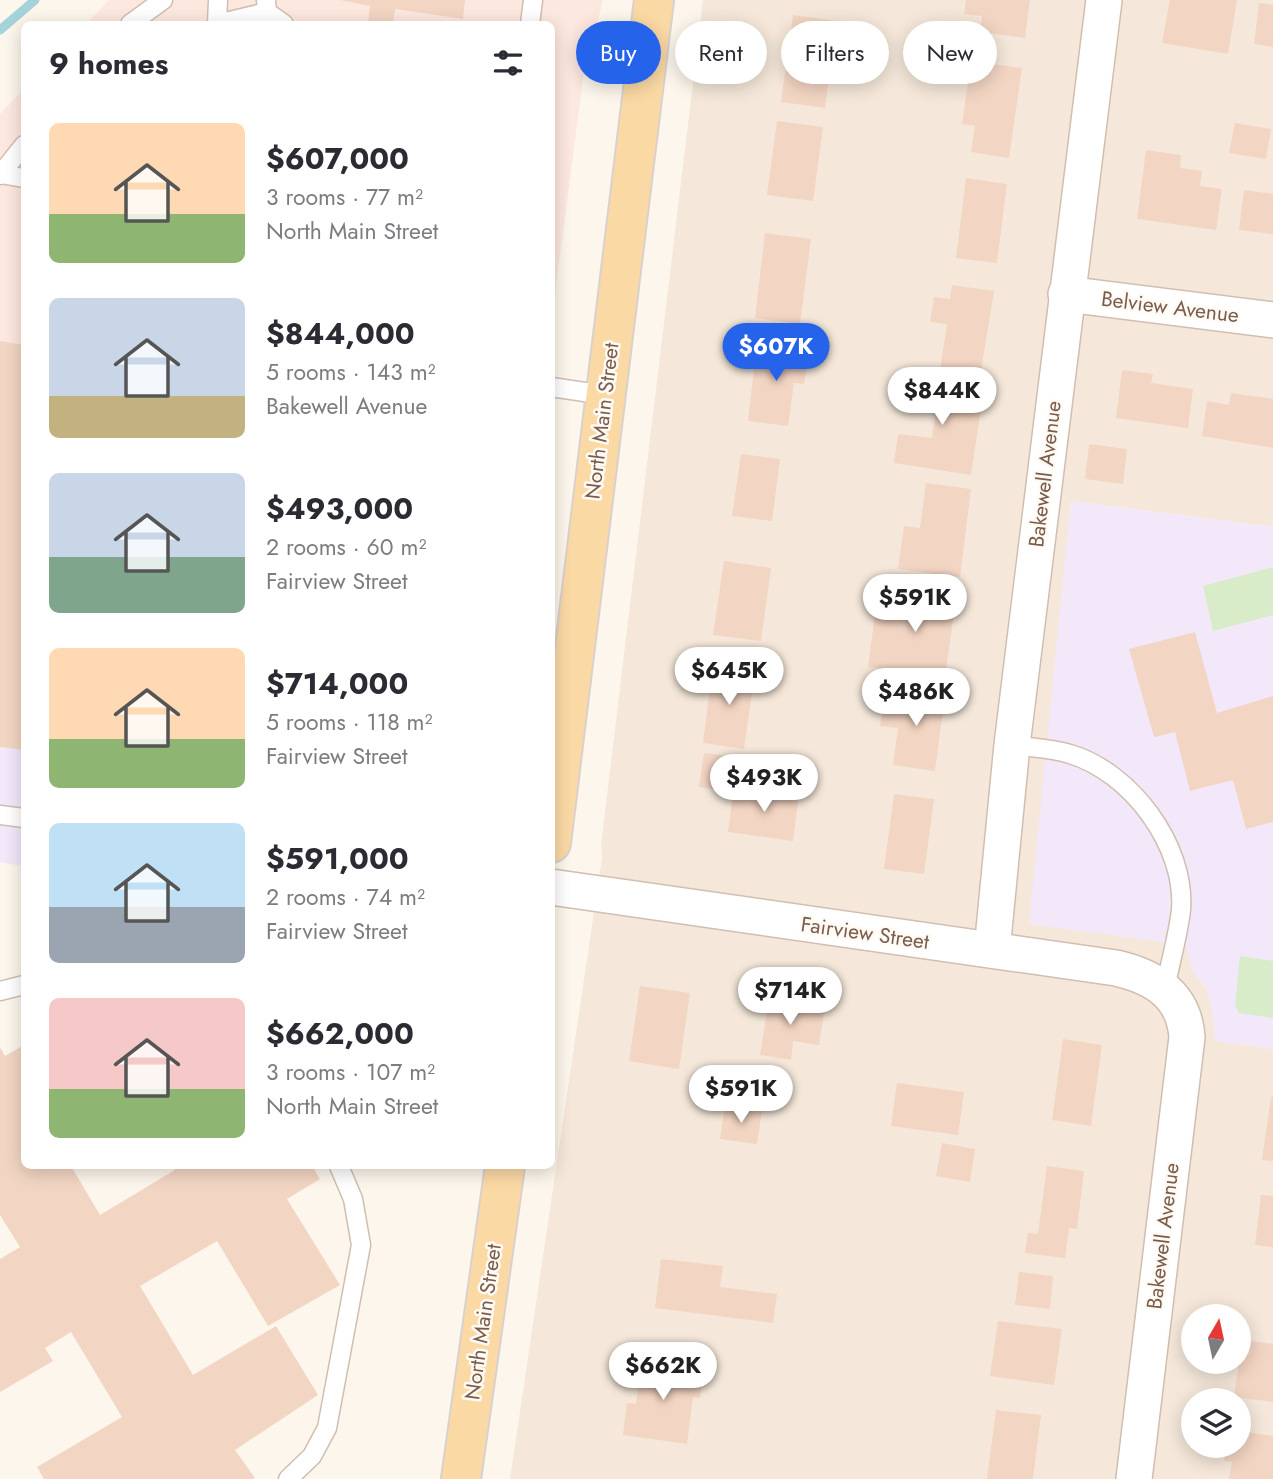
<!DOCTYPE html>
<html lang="en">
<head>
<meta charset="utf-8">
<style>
	:root { --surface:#fff; --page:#f7f7f7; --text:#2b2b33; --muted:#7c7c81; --accent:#2563eb }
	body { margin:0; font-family:Jost,sans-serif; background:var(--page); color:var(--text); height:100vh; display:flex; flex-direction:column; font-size:26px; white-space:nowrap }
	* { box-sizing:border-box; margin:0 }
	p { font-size:23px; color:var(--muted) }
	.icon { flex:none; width:38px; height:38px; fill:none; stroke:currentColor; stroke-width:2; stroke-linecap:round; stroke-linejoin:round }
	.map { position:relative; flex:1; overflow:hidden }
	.side { position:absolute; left:21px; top:21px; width:534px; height:1148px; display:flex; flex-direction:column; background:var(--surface); border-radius:10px; box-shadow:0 4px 18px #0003 }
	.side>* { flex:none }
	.hud { position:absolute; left:576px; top:21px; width:592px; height:63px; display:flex; gap:14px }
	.needle { width:46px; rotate:9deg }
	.buttons { position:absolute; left:1181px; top:1304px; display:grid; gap:14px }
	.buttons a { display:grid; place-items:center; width:70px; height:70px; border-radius:50%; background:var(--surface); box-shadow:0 4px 18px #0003; font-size:35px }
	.price { position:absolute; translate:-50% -60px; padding:0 16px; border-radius:24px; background:#fff; color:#222; font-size:23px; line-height:46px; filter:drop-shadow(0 2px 4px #0008) }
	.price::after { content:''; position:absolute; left:50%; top:42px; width:21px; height:16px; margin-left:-10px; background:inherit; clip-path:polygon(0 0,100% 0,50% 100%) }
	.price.active { background:var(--accent); color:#fff }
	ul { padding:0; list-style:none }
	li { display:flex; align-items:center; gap:21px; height:175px; padding:0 28px }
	li span { display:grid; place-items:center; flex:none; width:196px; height:140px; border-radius:10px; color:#555 }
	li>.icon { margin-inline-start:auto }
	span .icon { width:84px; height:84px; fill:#fffc; stroke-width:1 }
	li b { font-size:30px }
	h2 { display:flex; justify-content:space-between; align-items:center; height:84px; padding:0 28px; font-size:30px }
	.tag { padding:0 24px; border-radius:32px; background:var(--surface); box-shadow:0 4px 18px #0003; font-size:24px; line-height:63px }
	.tag.active { background:var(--accent); color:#fff }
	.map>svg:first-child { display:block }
</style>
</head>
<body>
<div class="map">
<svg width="1273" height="1479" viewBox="0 0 1273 1479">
	<rect width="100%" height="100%" fill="#fdf6ec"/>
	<path fill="#f5e8da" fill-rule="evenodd" d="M703,0H1273V527L1071,501L1030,923L1187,945L1193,972L1205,986L1212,1007L1215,1040L1273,1049V1479H510L602,858L601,845ZM1194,1316H1239V1362H1194ZM1194,1400H1239V1446H1194Z"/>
	<g fill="#fde8e0">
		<polygon points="109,0 603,0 583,79 551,325 551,24 86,24"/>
		<polygon points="24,89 24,866 0,862 0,114"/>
	</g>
	<g fill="#f3e8fa">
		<polygon points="0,478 24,482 24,866 0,862"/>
		<polygon points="1071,501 1273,527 1273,1049 1215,1041 1212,1007 1205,986 1193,972 1186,945 1029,924"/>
	</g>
	<g fill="#d8ecc9">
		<polygon points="1273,567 1273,615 1213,631 1203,586"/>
		<polygon points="1240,956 1273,961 1273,1018 1239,1013 1235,1006"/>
	</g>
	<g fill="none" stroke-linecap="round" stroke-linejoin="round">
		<polyline stroke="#a5d3da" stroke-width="9" points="0,30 35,0"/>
	</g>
	<g fill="#f3d5c3">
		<polygon points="340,0 465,0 463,19 395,9 393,24 368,24 370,6"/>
		<polygon points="966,0 1030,0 1025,38 980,32 982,16 964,14"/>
		<polygon points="1170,0 1237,0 1228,54 1162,43"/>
		<polygon points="1259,3 1273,5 1273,47 1254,44"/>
		<polygon points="793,15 836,21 825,108 781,102"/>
		<polygon points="971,61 1022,68 1009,158 971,152 975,126 962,124"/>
		<polygon points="777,121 823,127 813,201 767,195"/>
		<polygon points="1235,123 1271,129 1266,159 1229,153"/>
		<polygon points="1146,150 1181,155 1180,168 1202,171 1200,186 1222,189 1216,230 1137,219"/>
		<polygon points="966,178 1007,184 997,263 956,258"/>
		<polygon points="1244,190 1273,194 1273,234 1239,230"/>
		<polygon points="765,233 811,239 800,324 755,318"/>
		<polygon points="952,285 994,291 980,377 940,371 947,324 930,322 934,297 950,299"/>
		<polygon points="0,341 24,345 24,750 0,747"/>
		<polygon points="757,343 809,350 804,384 794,383 788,426 748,421"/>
		<polygon points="1122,370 1153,374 1151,383 1193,389 1188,428 1116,418"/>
		<polygon points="905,378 984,389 971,475 894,463 898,434 932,438 936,412 900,407"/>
		<polygon points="1231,393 1273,399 1273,448 1202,436 1207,401 1229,405"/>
		<polygon points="1089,444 1127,449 1123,484 1085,479"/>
		<polygon points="741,454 780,459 772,521 732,516"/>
		<polygon points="926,483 971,489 960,577 898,569 904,526 920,528"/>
		<polygon points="724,561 771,568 761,641 713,635"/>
		<polygon points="916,586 957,591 945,677 868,667 876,607 912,612"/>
		<polygon points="1195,632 1217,713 1273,696 1273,822 1246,829 1233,780 1190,791 1175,732 1154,737 1129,649"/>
		<polygon points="713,665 755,671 744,749 703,743"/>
		<polygon points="902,688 945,694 935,771 893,765 898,728 880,726 883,706 900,708"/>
		<polygon points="704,753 736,757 731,792 699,787"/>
		<polygon points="734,786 799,795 793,841 728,832"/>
		<polygon points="894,794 934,799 924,874 884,869"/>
		<polygon points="640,986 690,993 679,1069 629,1061"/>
		<polygon points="769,998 825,1007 819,1045 793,1041 791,1060 760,1055"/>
		<polygon points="1063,1039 1102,1045 1091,1126 1052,1120"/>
		<polygon points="24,1045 24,1166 71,1166 100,1215 175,1170 173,1166 312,1166 320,1179 287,1199 340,1285 268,1326 217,1241 140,1286 193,1375 276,1326 318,1395 235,1450 255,1478 252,1479 44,1479 37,1467 122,1417 71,1332 45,1348 53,1361 0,1392 0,1259 20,1247 0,1215 0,1047 5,1056"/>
		<polygon points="897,1083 964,1092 958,1135 891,1126"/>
		<polygon points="1271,1097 1273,1097 1273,1161 1262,1160"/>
		<polygon points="725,1105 762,1110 757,1144 720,1139"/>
		<polygon points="942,1143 975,1149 970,1182 936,1176"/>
		<polygon points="1047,1166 1084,1171 1077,1229 1069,1228 1065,1258 1025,1253 1028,1233 1038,1234"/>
		<polygon points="1261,1195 1273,1196 1273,1247 1255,1245"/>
		<polygon points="661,1259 723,1266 720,1287 777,1294 773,1323 655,1308"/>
		<polygon points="1019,1272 1053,1276 1050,1309 1015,1305"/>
		<polygon points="998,1321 1062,1329 1054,1385 990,1376"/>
		<polygon points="1242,1340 1273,1344 1273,1402 1234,1397"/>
		<polygon points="642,1358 687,1364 686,1371 703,1373 700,1398 693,1397 687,1444 623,1435 627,1403 636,1404"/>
		<polygon points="996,1410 1041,1415 1033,1479 987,1479"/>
		<polygon points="1239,1431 1273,1436 1273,1479 1229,1479 1232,1462 1224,1461 1226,1446 1239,1446"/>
	</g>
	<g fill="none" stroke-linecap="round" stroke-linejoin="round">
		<g stroke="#d1beb0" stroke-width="21">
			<g id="lane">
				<polyline points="266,0 267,12 284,24"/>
				<polyline points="130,24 163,0"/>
				<polyline points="217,24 267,12"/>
				<polyline points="217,24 218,0"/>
				<polyline points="530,24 533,0"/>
				<polyline points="1,174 24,178"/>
				<polyline points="0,175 24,145"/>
				<polyline points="551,387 605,395"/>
				<path d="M1012,745C1031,748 1052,748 1070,754C1131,772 1186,846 1181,910C1178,936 1170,963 1165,989"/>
				<polyline points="0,815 24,818"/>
				<polyline points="0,991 24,985"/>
				<polyline points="288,1479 312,1456 327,1428 361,1245 353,1199 339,1166"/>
			</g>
		</g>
		<g stroke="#d1beb0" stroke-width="38">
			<g id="street">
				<polyline points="1066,294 1273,320"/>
				<path d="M551,887L1116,968C1155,977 1184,995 1187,1037L1134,1479"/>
				<polyline points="992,950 1012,745 1104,0"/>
			</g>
		</g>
		<g stroke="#dad1cd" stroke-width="42">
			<g id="primary">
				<polyline points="551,843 654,0"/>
				<polyline points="461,1479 505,1166"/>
			</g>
		</g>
		<use href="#lane" stroke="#fff" stroke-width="18"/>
		<use href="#street" stroke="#fff" stroke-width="35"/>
		<use href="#primary" stroke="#fbd9a5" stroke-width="38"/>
	</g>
	<g text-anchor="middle" stroke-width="5" stroke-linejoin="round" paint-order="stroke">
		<g font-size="21" fill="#7a5c4d" stroke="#fffaf3">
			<text transform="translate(1170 307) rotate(7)" y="7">Belview Avenue</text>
			<text transform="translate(602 421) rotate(-83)" y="7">North Main Street</text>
			<text transform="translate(1045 474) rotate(-83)" y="7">Bakewell Avenue</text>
			<text transform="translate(865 933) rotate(8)" y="7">Fairview Street</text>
			<text transform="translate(1163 1236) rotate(-83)" y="7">Bakewell Avenue</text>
			<text transform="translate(483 1322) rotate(-82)" y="7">North Main Street</text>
		</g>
	</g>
</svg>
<div class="buttons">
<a><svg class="needle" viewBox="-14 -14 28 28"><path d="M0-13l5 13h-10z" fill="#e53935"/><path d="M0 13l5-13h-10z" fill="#7c7c81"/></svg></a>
<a><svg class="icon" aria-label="layers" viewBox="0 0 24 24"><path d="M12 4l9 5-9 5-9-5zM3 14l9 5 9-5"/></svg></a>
</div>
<b class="price active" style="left:776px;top:383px">$607K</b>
<b class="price" style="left:942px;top:427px">$844K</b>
<b class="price" style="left:915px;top:634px">$591K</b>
<b class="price" style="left:729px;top:707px">$645K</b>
<b class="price" style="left:916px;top:728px">$486K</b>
<b class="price" style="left:764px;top:814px">$493K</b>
<b class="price" style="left:790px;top:1027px">$714K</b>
<b class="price" style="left:741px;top:1125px">$591K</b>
<b class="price" style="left:663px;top:1402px">$662K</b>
<div class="hud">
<a class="tag active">Buy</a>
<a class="tag">Rent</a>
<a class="tag">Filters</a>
<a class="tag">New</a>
</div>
<section class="side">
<h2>9 homes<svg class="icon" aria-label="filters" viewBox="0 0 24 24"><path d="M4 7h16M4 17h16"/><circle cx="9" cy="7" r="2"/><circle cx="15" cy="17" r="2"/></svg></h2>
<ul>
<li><span style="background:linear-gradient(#ffd9b3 65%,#8fb573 0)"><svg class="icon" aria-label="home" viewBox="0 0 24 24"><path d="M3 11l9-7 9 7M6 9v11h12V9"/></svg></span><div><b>$607,000</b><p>3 rooms · 77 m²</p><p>North Main Street</p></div></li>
<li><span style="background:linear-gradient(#c9d6e8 70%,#c2b280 0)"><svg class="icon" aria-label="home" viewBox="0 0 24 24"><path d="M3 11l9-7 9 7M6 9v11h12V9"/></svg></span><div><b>$844,000</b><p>5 rooms · 143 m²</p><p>Bakewell Avenue</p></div></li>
<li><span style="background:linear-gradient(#c9d6e8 60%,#7fa58c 0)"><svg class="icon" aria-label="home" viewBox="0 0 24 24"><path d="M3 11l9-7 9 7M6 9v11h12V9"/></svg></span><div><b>$493,000</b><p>2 rooms · 60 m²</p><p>Fairview Street</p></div></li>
<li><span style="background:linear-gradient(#ffd9b3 65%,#8fb573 0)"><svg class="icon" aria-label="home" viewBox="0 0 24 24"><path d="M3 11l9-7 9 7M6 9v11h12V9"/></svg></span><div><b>$714,000</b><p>5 rooms · 118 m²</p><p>Fairview Street</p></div></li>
<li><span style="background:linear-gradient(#bfe0f5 60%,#9aa5b1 0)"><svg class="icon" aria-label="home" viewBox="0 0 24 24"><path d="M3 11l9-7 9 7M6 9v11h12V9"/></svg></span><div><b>$591,000</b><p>2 rooms · 74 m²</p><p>Fairview Street</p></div></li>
<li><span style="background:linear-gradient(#f6c9c9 65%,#8fb573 0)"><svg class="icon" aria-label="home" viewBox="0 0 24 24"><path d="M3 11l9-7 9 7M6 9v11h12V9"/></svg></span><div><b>$662,000</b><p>3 rooms · 107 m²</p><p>North Main Street</p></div></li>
</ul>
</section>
</div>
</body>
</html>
